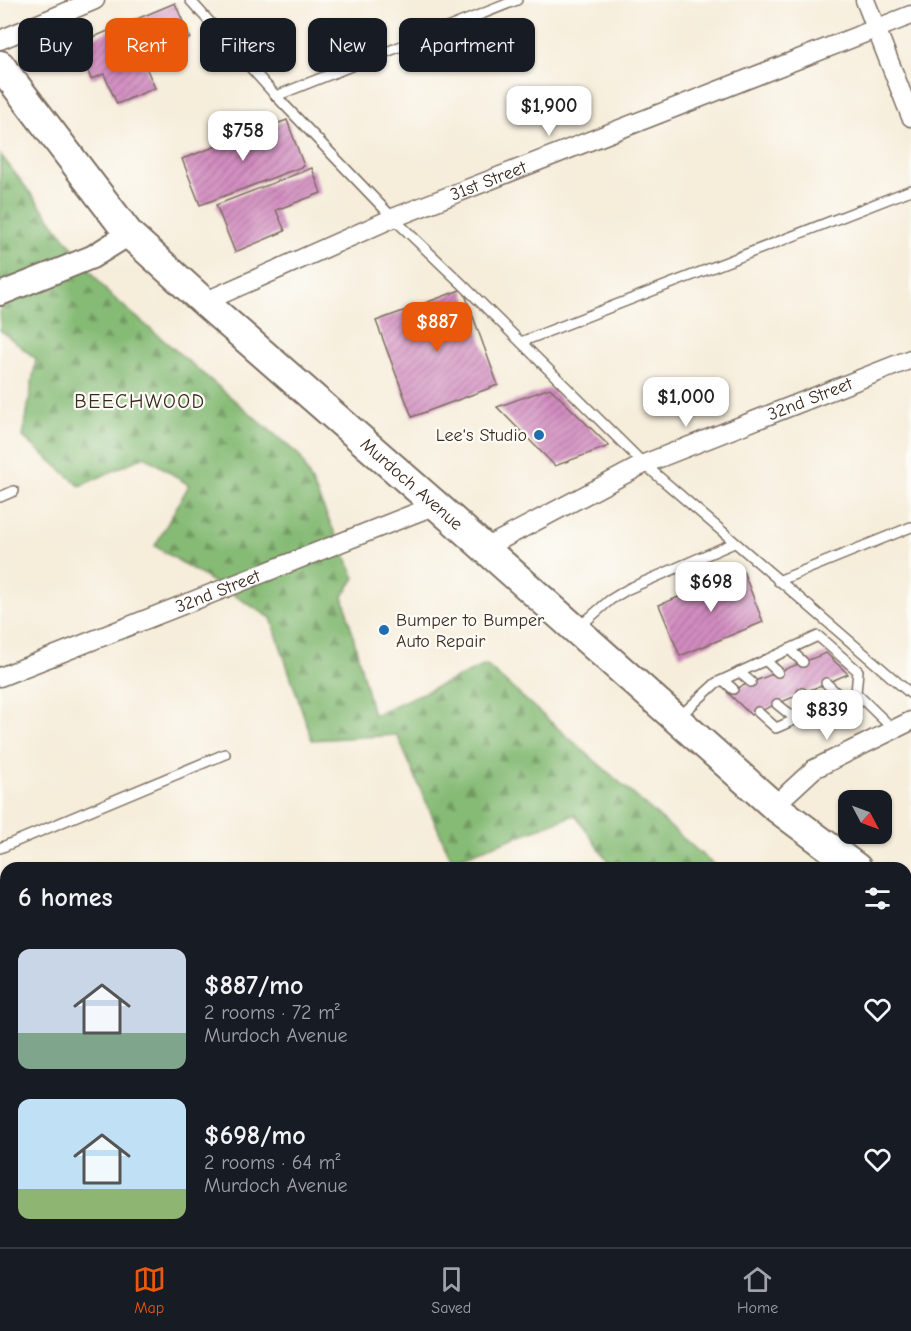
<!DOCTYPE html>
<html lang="en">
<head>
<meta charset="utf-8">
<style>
	:root { --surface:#171b24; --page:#20242c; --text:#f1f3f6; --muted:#9ea1a6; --line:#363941; --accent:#ea580c }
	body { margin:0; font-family:"Comic Neue",sans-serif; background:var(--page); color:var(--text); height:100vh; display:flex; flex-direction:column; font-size:22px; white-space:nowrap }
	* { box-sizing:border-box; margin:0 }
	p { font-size:20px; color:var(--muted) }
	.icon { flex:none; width:33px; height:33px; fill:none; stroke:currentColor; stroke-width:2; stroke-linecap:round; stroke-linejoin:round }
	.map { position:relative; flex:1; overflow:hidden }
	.side { position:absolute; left:0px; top:862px; width:912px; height:386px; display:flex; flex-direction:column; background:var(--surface); border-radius:18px 18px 0 0; box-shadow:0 2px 4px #0004 }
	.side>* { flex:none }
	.guide { position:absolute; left:18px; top:18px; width:600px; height:54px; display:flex; gap:12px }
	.needle { width:39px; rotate:131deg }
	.fabs { position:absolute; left:838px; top:790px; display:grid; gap:12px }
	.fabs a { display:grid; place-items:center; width:54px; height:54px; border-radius:12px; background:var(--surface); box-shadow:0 2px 4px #0004; font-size:30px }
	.price { position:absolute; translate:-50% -51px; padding:0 14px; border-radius:12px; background:#fff; color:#222; font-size:20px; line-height:39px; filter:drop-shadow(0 2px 3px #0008) }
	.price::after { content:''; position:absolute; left:50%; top:36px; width:18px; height:14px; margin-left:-9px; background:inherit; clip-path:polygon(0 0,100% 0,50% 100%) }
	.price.active { background:var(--accent); color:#fff }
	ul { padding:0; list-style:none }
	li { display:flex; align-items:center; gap:18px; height:150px; padding:0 18px }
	li span { display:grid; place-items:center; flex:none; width:168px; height:120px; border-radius:12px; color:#555 }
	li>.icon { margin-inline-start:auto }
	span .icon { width:72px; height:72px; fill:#fffc; stroke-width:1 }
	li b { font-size:26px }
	h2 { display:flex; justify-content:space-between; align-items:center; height:72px; padding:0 18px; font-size:26px }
	.chip { padding:0 21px; border-radius:12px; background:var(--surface); box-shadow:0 2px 4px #0004; font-size:21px; line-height:54px }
	.chip.active { background:var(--accent); color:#fff }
	.menu { display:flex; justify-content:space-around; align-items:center; height:84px; border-top:2px solid var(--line); background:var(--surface); font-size:16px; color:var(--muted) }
	.menu a { display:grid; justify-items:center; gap:3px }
	.menu .active { color:var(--accent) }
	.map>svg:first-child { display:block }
</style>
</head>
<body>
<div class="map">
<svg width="911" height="1247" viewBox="0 0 911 1247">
	<defs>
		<pattern id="forest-firs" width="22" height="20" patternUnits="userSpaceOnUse" patternTransform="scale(1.5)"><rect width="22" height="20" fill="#86bb76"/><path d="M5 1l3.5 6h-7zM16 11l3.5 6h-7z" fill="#6f9860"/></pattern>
		<pattern id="building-hatch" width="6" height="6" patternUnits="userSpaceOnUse" patternTransform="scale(1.5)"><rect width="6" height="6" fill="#d28cc0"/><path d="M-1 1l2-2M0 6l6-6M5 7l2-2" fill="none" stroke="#ac739b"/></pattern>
	</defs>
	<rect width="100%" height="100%" fill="#fdfcf7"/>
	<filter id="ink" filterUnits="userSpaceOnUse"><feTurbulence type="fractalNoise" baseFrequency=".0167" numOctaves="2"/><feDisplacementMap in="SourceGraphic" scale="12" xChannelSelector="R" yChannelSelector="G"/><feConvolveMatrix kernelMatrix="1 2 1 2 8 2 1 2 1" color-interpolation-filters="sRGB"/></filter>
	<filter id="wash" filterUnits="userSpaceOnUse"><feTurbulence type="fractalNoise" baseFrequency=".008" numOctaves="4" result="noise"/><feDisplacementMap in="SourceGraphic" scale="24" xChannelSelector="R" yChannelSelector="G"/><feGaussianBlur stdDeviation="1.35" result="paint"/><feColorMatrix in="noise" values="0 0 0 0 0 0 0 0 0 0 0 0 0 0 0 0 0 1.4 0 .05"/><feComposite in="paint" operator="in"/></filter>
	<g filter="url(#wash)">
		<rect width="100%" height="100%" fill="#f6edda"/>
		<polygon fill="url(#forest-firs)" stroke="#60724a" stroke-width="1.5" points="0,154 108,293 300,456 355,578 343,596 373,715 486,665 717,868 612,868 610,864 575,815 452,861 397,735 312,740 271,618 155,546 189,485 145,456 80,486 23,437 36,359 0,330"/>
		<g id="blocks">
			<g fill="url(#building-hatch)">
				<polygon points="175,3 190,38 138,59 141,67 145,65 155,88 117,104 104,74 91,79 77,44"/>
				<polygon points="287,120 304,166 200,205 182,159"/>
				<polygon points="312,168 321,193 276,210 285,231 235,252 216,205"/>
				<polygon points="463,289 498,385 412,417 376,321"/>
				<polygon points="550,388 609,446 555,466 497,407"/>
				<polygon points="743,571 763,622 680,656 659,605"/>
				<polygon points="826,653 848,674 751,715 727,692"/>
				<polygon points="906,1026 911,1030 911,1055 906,1061"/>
			</g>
		</g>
	</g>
	<g filter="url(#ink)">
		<use href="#blocks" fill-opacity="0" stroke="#7c6e60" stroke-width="1.5"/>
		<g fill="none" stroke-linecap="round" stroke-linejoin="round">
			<g stroke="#7c6e60" stroke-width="12">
				<g id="service">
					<polyline points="190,0 276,96 393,218 462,284 644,464 911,694"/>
					<polyline points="276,96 517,0"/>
					<polyline points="521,342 911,190"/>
					<polyline points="0,497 14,491"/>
					<polyline points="778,581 911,527"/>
					<polyline points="579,627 610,600 628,589 734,543"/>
					<polyline points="789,649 803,662"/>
					<polyline points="765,660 778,672"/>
					<polyline points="739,672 751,682"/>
					<polyline points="723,680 733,689"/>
					<polyline points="826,683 843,699"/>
					<polyline points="802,693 820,709"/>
					<polyline points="777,704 797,720"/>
					<polyline points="758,712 776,728 856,693"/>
					<polyline points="680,716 716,683 818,636 858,671 856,693 893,729"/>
					<polyline points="0,848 225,754"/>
					<polyline points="906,936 911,929"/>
					<polyline points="906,1011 911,1015"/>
					<polyline points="906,1068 911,1070"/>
					<polyline points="42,1247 54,1242"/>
				</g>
			</g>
			<g stroke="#7c6e60" stroke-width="21">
				<g id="minor">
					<polyline points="865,0 911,117"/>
					<polyline points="0,40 95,0"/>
					<path id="s1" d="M204,302L393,218L911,15"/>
					<path id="s2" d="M485,548L644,464L911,359"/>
					<path id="s3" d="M0,677L436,505"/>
					<polyline points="774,806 814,769 911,721"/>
					<polyline points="0,1056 6,1053"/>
				</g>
			</g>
			<g stroke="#7c6e60" stroke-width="26">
				<g id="tertiary">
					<polyline points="0,294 92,257 129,234"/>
					<polyline points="906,1127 911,1124"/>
					<polyline points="628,1247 641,1242"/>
				</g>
			</g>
			<g stroke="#7c6e60" stroke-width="32">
				<g id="primary">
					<path id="s4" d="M0,65L129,234L204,302L436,505L774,806L857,868"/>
					<polyline points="906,905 911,909"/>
				</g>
			</g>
			<use href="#service" stroke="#fff" stroke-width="9"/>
			<use href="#minor" stroke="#fff" stroke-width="18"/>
			<use href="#tertiary" stroke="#fff" stroke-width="22"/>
			<use href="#primary" stroke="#fff" stroke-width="28"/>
		</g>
	</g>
	<g fill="#1f6fb2" stroke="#fdfcf7" stroke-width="2">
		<circle cx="539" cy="435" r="6"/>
		<circle cx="384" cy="630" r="6"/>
	</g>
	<g text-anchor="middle" stroke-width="4.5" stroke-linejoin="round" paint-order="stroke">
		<g font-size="18" fill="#3b2a1e" stroke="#fdfcf7">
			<text dy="6" stroke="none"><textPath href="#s1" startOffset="309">31st Street</textPath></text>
			<text dy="6" stroke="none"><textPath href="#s2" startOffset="358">32nd Street</textPath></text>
			<text dy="6" stroke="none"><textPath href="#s4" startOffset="590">Murdoch Avenue</textPath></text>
			<text dy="6" stroke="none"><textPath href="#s3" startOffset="234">32nd Street</textPath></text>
		</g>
		<g font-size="18" fill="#3b2a1e" stroke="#fdfcf7" text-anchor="end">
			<text x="527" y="441">Lee's Studio</text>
			<text x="396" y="626" text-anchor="start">Bumper to Bumper<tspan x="396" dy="21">Auto Repair</tspan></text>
		</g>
		<g font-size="20" letter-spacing="1.5" fill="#3b2a1e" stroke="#fdfcf7">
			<text x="140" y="408">BEECHWOOD</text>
		</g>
	</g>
</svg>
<div class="fabs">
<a><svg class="needle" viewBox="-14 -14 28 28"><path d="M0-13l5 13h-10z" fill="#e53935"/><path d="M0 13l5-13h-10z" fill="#9ea1a6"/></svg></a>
</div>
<b class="price" style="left:549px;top:137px">$1,900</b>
<b class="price" style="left:243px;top:162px">$758</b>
<b class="price active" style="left:437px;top:353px">$887</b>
<b class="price" style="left:686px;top:428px">$1,000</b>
<b class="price" style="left:711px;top:613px">$698</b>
<b class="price" style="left:827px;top:741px">$839</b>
<div class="guide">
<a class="chip">Buy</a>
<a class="chip active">Rent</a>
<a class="chip">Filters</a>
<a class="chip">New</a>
<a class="chip">Apartment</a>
</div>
<section class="side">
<h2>6 homes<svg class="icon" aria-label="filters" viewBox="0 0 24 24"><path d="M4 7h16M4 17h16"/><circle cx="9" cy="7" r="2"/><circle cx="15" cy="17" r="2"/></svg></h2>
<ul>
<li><span style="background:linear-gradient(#c9d6e8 70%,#7fa58c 0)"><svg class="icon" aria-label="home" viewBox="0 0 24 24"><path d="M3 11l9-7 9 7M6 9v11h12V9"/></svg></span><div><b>$887/mo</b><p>2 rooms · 72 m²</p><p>Murdoch Avenue</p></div><svg class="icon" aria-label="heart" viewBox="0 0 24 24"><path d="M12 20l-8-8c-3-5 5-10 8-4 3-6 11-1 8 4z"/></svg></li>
<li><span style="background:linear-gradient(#bfe0f5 75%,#8fb573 0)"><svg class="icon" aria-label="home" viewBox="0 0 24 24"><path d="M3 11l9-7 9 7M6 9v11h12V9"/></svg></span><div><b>$698/mo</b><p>2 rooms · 64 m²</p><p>Murdoch Avenue</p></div><svg class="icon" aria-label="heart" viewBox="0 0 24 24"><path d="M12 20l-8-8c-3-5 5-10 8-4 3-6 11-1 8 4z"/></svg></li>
</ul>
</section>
</div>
<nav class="menu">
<a class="active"><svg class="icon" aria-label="map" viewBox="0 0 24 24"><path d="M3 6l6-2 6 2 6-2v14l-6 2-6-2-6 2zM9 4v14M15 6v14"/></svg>Map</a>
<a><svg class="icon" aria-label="saved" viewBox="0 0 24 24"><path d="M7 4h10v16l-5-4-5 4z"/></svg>Saved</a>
<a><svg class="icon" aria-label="home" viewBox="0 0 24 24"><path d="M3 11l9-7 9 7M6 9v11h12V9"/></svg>Home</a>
</nav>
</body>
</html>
